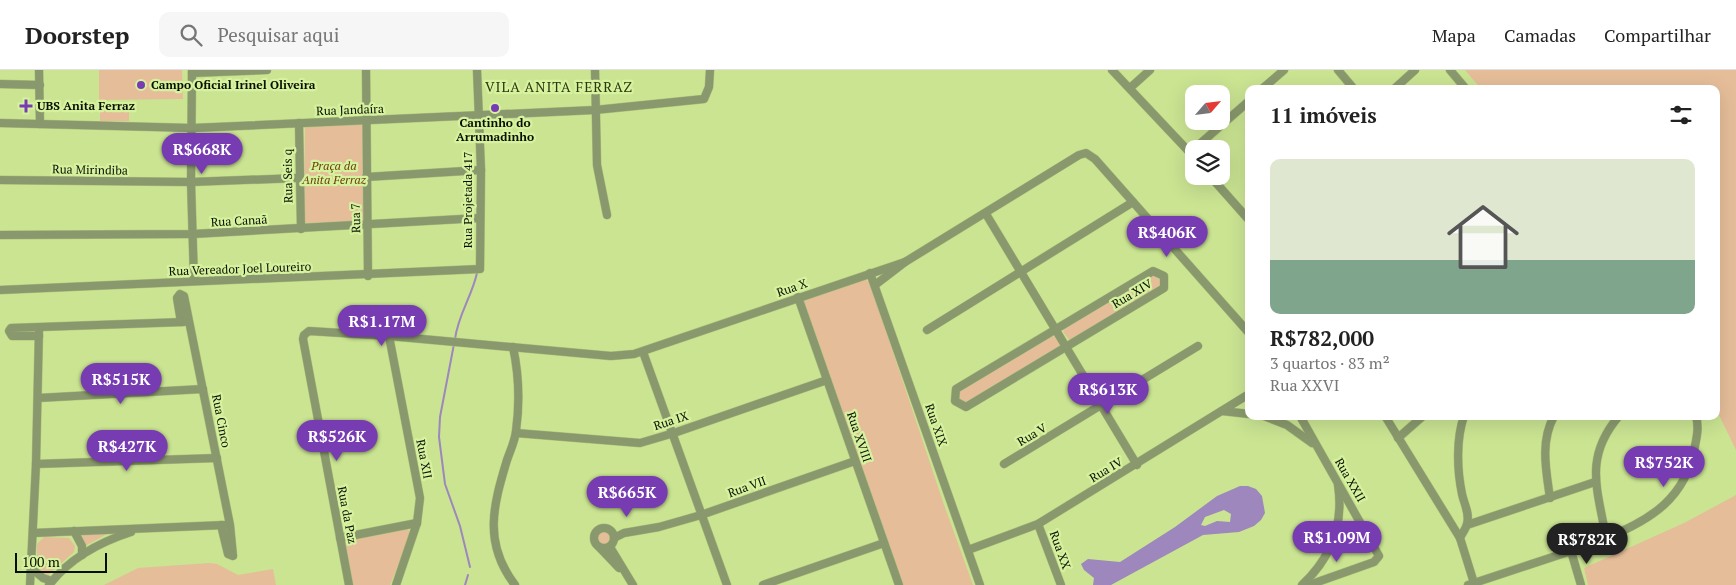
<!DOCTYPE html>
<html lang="pt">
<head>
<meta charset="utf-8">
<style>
	:root { --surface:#fff; --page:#f6f6f6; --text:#222; --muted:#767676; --line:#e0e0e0; --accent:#773cb2 }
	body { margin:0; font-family:"PT Serif",serif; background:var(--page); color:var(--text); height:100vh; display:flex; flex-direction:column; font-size:19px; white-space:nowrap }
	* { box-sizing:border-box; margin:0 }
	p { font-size:16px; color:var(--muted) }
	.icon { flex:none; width:28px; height:28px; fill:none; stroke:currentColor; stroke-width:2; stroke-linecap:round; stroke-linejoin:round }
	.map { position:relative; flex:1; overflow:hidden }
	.side { position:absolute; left:1245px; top:15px; width:475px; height:335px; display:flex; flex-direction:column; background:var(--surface); border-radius:10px; box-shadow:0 5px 20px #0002 }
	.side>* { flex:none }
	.needle { width:32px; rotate:62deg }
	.buttons { position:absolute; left:1185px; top:15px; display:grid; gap:10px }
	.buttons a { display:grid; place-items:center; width:45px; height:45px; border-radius:10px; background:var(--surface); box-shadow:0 5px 20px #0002; font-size:25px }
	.scale { position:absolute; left:15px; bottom:12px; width:92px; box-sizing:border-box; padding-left:5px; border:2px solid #0a1000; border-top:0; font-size:14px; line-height:18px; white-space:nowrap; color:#0a1000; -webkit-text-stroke:4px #d6f29f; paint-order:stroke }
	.price { position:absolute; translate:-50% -42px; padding:0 11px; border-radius:18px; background:var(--accent); color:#fff; font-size:16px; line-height:32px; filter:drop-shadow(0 1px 2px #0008) }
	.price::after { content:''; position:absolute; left:50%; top:30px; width:15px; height:11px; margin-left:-8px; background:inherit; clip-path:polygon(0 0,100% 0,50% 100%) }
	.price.on { background:#222; color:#fff }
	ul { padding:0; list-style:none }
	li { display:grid; align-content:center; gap:10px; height:265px; padding:0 25px }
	li span { display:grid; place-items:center; height:155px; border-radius:10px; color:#555 }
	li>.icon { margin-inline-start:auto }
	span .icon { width:90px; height:90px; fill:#fffc; stroke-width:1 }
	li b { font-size:21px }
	h2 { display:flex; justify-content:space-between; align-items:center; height:60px; padding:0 25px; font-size:21px }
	header { display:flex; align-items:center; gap:30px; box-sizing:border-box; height:70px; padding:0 25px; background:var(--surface); border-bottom:1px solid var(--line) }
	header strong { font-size:24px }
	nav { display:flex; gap:28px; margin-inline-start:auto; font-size:18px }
	.search { width:350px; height:45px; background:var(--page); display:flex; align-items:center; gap:12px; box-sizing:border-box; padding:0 18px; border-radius:10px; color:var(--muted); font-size:19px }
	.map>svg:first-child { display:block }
</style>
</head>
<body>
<header>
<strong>Doorstep</strong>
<div class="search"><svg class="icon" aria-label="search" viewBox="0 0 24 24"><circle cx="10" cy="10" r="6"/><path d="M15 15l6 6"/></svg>Pesquisar aqui</div>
<nav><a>Mapa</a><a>Camadas</a><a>Compartilhar</a></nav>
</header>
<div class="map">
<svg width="1736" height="515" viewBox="0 0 1736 515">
	<rect width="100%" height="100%" fill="#cae492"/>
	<g fill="#e5bd99">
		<polygon points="99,0 182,0 183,29 99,30"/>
		<polygon points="1465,0 1736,0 1736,380 1716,339 1716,19 1481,19"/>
		<rect x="100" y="33" width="29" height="18"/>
		<polygon points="361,54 363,57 364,148 361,152 304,153 305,56"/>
		<polygon points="1153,204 1161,207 1161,217 1071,272 1063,262 1065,258"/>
		<polygon points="865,209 870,213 943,432 973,515 902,515 803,231"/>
		<polygon points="1051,266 1057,267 1061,276 967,333 959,330 959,320"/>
		<polygon points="1736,425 1736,515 1588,515 1584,498 1684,453"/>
		<polygon points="407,458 411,464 390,515 353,515 344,474 345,471"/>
		<circle cx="604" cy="468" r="8"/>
		<polygon points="109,463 85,476 80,464"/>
		<polygon points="44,467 69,468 75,476 74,482 47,506 37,500 37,474"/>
		<polygon points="209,493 217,494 238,505 273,499 276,515 104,515 138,498"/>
	</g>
	<path fill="#9d87bc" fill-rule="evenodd" d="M1240,416H1248L1256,419L1262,426L1265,443L1261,450L1254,456L1239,462L1203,465L1111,515H1093L1094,508L1084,500L1081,494L1088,489L1120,492L1175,457L1217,426ZM1224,440L1231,444L1230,452L1217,451L1205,456L1201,455L1205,447Z"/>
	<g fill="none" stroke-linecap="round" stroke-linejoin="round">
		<g stroke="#9d87bc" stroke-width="2">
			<path d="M455,269C458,245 472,226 477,203"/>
			<polyline points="454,274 440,347 439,367 445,414 460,456 470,497"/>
			<polyline points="465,515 468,505"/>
		</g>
		<g stroke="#abc27b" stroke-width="9">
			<g id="street">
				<polyline points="39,0 40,54"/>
				<polyline points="192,0 191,112 194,211"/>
				<polyline points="366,0 368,206"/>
				<polyline points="595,0 597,95 607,145"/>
				<polyline points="1112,0 1194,87"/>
				<polyline points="1338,0 1354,19"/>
				<polyline points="1450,0 1466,19"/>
				<polyline points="192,3 267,0"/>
				<polyline points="0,14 40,15"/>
				<polyline points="1130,18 1150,0"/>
				<polyline points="1262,19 1284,0"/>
				<polyline points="1394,19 1415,0"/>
				<polyline points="0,53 192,58 595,40 704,29 709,17 710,0"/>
				<polyline points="299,53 301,159"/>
				<polyline points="1194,79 1249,31"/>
				<polyline points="1210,106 1249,150"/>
				<polyline points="366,107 481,100"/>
				<polyline points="0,110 191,112 299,108"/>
				<polyline points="986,144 1137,395"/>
				<polyline points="0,165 193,164 480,148"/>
				<polygon points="1153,201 1164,206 1164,218 966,337 955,331 956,319"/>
				<polyline points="870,203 980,515"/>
				<polyline points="875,215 905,192"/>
				<polyline points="0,220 480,199 481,100 477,0"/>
				<polyline points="798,227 899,515"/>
				<polyline points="181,252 177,228 180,224 184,226 230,455 233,486 228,484 221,455"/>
				<polyline points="927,260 1133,132"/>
				<polyline points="39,266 12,266 9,261 11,258 184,252"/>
				<polyline points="389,266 420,428 417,453 396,515"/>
				<path d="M513,277C519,305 520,332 516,361C515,371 510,381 507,390C493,436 483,473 515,515"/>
				<polyline points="643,282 727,515"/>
				<polyline points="38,328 203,319"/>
				<polyline points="1222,341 1249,344"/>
				<polyline points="1264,346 1287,355 1312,373"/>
				<polyline points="1300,346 1379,486 1374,492 1309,515"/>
				<polyline points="1385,346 1460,468 1474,513"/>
				<path d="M1619,346C1583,388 1598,420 1606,468C1651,450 1686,428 1695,376C1697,366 1699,357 1696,346"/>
				<polyline points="516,363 640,373 674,363 827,310"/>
				<polyline points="1398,368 1423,346"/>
				<polyline points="36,394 217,388"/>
				<polyline points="1004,394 1198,276"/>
				<path d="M1550,428C1546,400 1540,372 1554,346"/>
				<polyline points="1038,454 1061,515"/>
				<polyline points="1467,455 1595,412"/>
				<circle cx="604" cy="468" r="10"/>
				<polyline points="74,461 82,476 82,485"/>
				<polyline points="33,463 225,455"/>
				<polyline points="340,468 417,453"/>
				<polyline points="614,468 624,463 659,457 701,445 855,391"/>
				<path d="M1460,468C1462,463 1466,459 1467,454C1470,443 1464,434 1462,424C1457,400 1456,369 1464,346"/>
				<polyline points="599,477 619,498"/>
				<polyline points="610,477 633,515"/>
				<polyline points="968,480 1038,454 1249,324"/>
				<polyline points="31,498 43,508 52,511"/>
				<polyline points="30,515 36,394 39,259"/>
				<path d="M49,515C69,489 100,472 131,462"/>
				<polyline points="349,515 303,269 304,265 309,261 389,266 611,286 634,284 905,192 1079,85 1086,83 1095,89 1249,263"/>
				<polyline points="763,515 884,473"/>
				<path d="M1302,515C1331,488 1344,455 1338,415"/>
				<polyline points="1468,515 1571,481 1581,515"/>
			</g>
		</g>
		<use href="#street" stroke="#8a996d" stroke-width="8"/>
	</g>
	<g fill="#773cb2" stroke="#d6f29f" stroke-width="2">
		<circle cx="141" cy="15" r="5"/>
		<path d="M23.5 28.5h5v5h5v5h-5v5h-5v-5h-5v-5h5z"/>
		<circle cx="495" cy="38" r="5"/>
	</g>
	<g text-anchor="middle" stroke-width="4.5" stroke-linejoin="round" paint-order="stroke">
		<g font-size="12" font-weight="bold" fill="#0a1000" stroke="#d6f29f" text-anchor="start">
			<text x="151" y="19">Campo Oficial Irinel Oliveira</text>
			<text x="37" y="40">UBS Anita Ferraz</text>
			<text x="495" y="57" text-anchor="middle">Cantinho do<tspan x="495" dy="14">Arrumadinho</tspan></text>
		</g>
		<g font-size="12" fill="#0a1000" stroke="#d6f29f">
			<text transform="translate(350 40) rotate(-2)" y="4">Rua Jandaíra</text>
			<text transform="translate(90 100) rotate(1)" y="4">Rua Mirindiba</text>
			<text transform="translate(288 106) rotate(-91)" y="4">Rua Seis q</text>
			<text transform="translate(468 130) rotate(-90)" y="4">Rua Projetada 417</text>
			<text transform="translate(356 148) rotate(-91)" y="4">Rua 7</text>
			<text transform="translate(239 151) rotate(-3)" y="4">Rua Canaã</text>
			<text transform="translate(240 199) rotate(-2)" y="4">Rua Vereador Joel Loureiro</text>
			<text transform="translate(792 218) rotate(-19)" y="4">Rua X</text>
			<text transform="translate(1132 224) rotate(-31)" y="4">Rua XIV</text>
			<text transform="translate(221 351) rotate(79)" y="4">Rua Cinco</text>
			<text transform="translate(671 351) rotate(-18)" y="4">Rua IX</text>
			<text transform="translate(936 355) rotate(71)" y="4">Rua XIX</text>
			<text transform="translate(1032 365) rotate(-31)" y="4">Rua V</text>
			<text transform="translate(859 367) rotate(71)" y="4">Rua XVIII</text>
			<text transform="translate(424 389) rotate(79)" y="4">Rua XII</text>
			<text transform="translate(1106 400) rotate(-31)" y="4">Rua IV</text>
			<text transform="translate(1350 410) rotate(60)" y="4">Rua XXII</text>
			<text transform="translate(747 417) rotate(-20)" y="4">Rua VII</text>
			<text transform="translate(347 445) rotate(79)" y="4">Rua da Paz</text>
			<text transform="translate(1060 480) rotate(70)" y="4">Rua XX</text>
		</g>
		<g font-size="12" font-style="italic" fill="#6c3e07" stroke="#d6f29f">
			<text x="334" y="100">Praça da<tspan x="334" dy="14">Anita Ferraz</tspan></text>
		</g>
		<g font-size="14" letter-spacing="1" fill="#2c380d" stroke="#d6f29f">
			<text x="559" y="22">VILA ANITA FERRAZ</text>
		</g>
	</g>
</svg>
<div class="buttons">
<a><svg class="needle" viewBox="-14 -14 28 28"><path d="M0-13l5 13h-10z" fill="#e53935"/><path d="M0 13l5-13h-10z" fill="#767676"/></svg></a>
<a><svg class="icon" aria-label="layers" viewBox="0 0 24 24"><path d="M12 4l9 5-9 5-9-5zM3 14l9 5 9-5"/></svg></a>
</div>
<div class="scale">100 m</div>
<b class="price" style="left:202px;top:105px">R$668K</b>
<b class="price" style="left:1167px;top:188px">R$406K</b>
<b class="price" style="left:382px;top:277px">R$1.17M</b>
<b class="price" style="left:121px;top:335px">R$515K</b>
<b class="price" style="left:1108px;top:345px">R$613K</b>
<b class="price" style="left:337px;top:392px">R$526K</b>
<b class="price" style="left:127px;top:402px">R$427K</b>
<b class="price" style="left:1664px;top:418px">R$752K</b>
<b class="price" style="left:627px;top:448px">R$665K</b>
<b class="price" style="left:1337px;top:493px">R$1.09M</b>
<b class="price on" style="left:1587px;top:495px">R$782K</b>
<section class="side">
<h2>11 imóveis<svg class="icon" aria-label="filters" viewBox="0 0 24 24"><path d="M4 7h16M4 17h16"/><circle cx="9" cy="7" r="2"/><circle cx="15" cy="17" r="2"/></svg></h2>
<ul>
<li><span style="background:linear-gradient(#dfe7d0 65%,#7fa58c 0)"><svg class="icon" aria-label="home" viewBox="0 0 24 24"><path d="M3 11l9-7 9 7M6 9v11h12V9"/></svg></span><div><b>R$782,000</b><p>3 quartos · 83 m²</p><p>Rua XXVI</p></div></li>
</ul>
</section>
</div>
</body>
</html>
